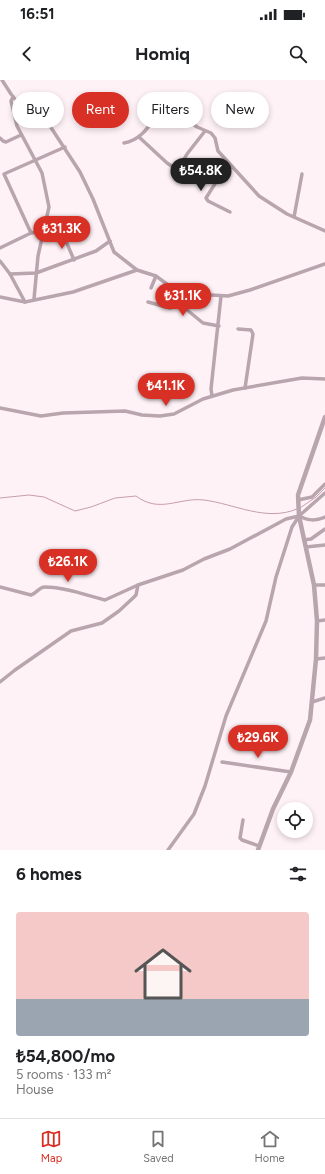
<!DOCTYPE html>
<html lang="en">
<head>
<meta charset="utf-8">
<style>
	:root { --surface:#fff; --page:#f6f6f6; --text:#202124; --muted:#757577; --line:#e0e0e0; --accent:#d93025 }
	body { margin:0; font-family:Figtree,sans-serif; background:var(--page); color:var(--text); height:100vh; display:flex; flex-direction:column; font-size:15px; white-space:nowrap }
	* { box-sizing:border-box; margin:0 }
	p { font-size:13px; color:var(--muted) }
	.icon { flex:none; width:22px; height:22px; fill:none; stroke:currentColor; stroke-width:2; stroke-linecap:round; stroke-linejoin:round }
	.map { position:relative; height:770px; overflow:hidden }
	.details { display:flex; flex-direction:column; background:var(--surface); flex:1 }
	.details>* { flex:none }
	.banner { position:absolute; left:12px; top:12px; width:301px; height:36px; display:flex; gap:8px }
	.buttons { position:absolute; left:277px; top:722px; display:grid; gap:8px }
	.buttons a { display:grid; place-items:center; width:36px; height:36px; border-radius:50%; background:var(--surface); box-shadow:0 2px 6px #0003; font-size:20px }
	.price { position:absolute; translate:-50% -34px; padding:0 9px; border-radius:14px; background:var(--accent); color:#fff; font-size:13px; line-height:26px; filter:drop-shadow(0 1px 2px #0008) }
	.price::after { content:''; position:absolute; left:50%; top:24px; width:12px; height:9px; margin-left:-6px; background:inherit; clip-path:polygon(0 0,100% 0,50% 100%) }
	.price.active { background:#222; color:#fff }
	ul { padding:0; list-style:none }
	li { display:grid; align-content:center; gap:8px; height:212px; padding:0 16px }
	li span { display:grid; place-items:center; height:124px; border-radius:4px; color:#555 }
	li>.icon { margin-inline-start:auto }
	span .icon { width:72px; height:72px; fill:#fffc; stroke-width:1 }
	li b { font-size:17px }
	h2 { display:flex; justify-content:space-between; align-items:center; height:48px; padding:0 16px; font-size:17px }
	.chip { padding:0 14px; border-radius:18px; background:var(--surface); box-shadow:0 2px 6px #0003; font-size:14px; line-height:36px }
	.chip.active { background:var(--accent); color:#fff }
	.status { display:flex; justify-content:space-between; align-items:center; height:28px; padding:0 20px; background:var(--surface); direction:ltr }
	.status svg { height:11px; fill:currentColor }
	header { display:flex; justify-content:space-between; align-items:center; height:52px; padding:0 16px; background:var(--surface); font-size:18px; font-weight:700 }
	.tabs { display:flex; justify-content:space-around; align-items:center; height:56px; border-top:1px solid var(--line); background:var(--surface); font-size:11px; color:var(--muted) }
	.tabs a { display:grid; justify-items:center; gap:2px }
	.tabs .active { color:var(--accent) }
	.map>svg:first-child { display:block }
</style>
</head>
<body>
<div class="status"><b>16:51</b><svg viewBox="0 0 49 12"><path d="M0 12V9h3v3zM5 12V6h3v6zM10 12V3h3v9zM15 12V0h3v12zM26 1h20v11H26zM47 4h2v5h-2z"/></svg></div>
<header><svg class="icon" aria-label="back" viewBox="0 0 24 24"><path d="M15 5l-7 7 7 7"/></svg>Homiq<svg class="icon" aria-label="search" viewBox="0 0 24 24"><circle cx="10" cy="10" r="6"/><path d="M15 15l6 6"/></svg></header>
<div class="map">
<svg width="325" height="770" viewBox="0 0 325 770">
	<rect width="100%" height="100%" fill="#fff2f7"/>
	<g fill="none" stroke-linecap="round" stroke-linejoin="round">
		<g stroke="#c69dae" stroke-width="1">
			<path d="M0,418L29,415L44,417L75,431L91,427L115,418L136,416C160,434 179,417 204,420C235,424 266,442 297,429"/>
			<polyline points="300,428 316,417 325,408"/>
		</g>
		<g stroke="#b9a5ad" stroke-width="3.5">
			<polyline points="2,0 11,14 15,19 32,28 48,43 80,92 93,119 114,172 137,190 156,196 179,213 228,216 250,210 325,184"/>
			<polyline points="13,17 11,21 17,46 42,93 49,127 38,176 34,219"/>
			<polyline points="139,57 167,83 176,89 179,88 187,74 205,51"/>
			<polyline points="0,58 3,61 6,62 21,55"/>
			<path d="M124,63C143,60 151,42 162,29L166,26L171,27L197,47L211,53L215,58L218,71L259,116L287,134L325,151"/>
			<polyline points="230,132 208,121 206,118 223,91 231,87"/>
			<polyline points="294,137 302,94"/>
			<polyline points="31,153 4,94 65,67"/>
			<polyline points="63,154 74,180"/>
			<polyline points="0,168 31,153 43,151"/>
			<polyline points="0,181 10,194 25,222"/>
			<polyline points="10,194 36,193 96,171 110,161"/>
			<polyline points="151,208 156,196"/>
			<polyline points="174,209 175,217 179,222"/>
			<polyline points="0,217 25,222 73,212 137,190"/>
			<polyline points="148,222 170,228 181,225 203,243 219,246"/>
			<polyline points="238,249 251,250 253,254 245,308"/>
			<polyline points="212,316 211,309 221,216"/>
			<polyline points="0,328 41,336 63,333 125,331 142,335 160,336 174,334 203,319 233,310 302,298 325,299"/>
			<polyline points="298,420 312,417 325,404"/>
			<polyline points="304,460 311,459 325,449"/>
			<polyline points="306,467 325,465"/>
			<polyline points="314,505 325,505"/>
			<path d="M0,507L31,515C37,513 39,507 45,507C65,507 86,515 105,520L138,505L183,490L204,479L230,469L286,439L299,436L325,413"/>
			<polyline points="317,541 325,540"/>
			<polyline points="316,579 325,578"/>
			<polyline points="0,602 15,590 71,551 102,543 119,531 133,518 136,515 138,505"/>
			<polyline points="312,622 325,618"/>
			<polyline points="222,682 291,692"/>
			<polyline points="243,740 240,758 242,760 259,766"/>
			<path d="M168,770L194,734L205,706L226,636L266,541L276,497L292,447L299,436C309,441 315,441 325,437"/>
		</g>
		<polyline stroke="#b9a5ad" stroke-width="4.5" points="258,770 273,729 291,692 310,640 316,579 317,541 314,505 299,436 298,415 325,337"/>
	</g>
</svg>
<div class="buttons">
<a><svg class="icon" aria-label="locate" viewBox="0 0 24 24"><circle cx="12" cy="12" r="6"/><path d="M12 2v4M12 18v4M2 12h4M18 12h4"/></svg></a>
</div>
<b class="price active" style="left:201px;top:112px">₺54.8K</b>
<b class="price" style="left:62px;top:170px">₺31.3K</b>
<b class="price" style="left:183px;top:237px">₺31.1K</b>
<b class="price" style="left:166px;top:327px">₺41.1K</b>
<b class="price" style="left:68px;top:503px">₺26.1K</b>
<b class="price" style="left:258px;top:679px">₺29.6K</b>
<div class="banner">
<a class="chip">Buy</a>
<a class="chip active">Rent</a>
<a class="chip">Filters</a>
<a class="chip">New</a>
</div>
</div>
<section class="details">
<h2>6 homes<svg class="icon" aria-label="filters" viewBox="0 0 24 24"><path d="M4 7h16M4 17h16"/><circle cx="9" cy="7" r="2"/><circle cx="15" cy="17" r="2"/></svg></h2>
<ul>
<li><span style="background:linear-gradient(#f6c9c9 70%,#9aa5b1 0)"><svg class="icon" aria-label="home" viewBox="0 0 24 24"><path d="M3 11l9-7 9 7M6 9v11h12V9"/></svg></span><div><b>₺54,800/mo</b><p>5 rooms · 133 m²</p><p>House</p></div></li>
</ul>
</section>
<nav class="tabs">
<a class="active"><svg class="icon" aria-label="map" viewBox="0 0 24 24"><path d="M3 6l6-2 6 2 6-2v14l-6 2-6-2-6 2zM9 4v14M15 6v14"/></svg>Map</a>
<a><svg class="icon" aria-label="saved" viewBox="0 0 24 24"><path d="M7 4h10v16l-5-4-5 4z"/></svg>Saved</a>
<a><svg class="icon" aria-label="home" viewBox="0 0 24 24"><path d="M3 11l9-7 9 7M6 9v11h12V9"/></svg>Home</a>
</nav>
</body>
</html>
